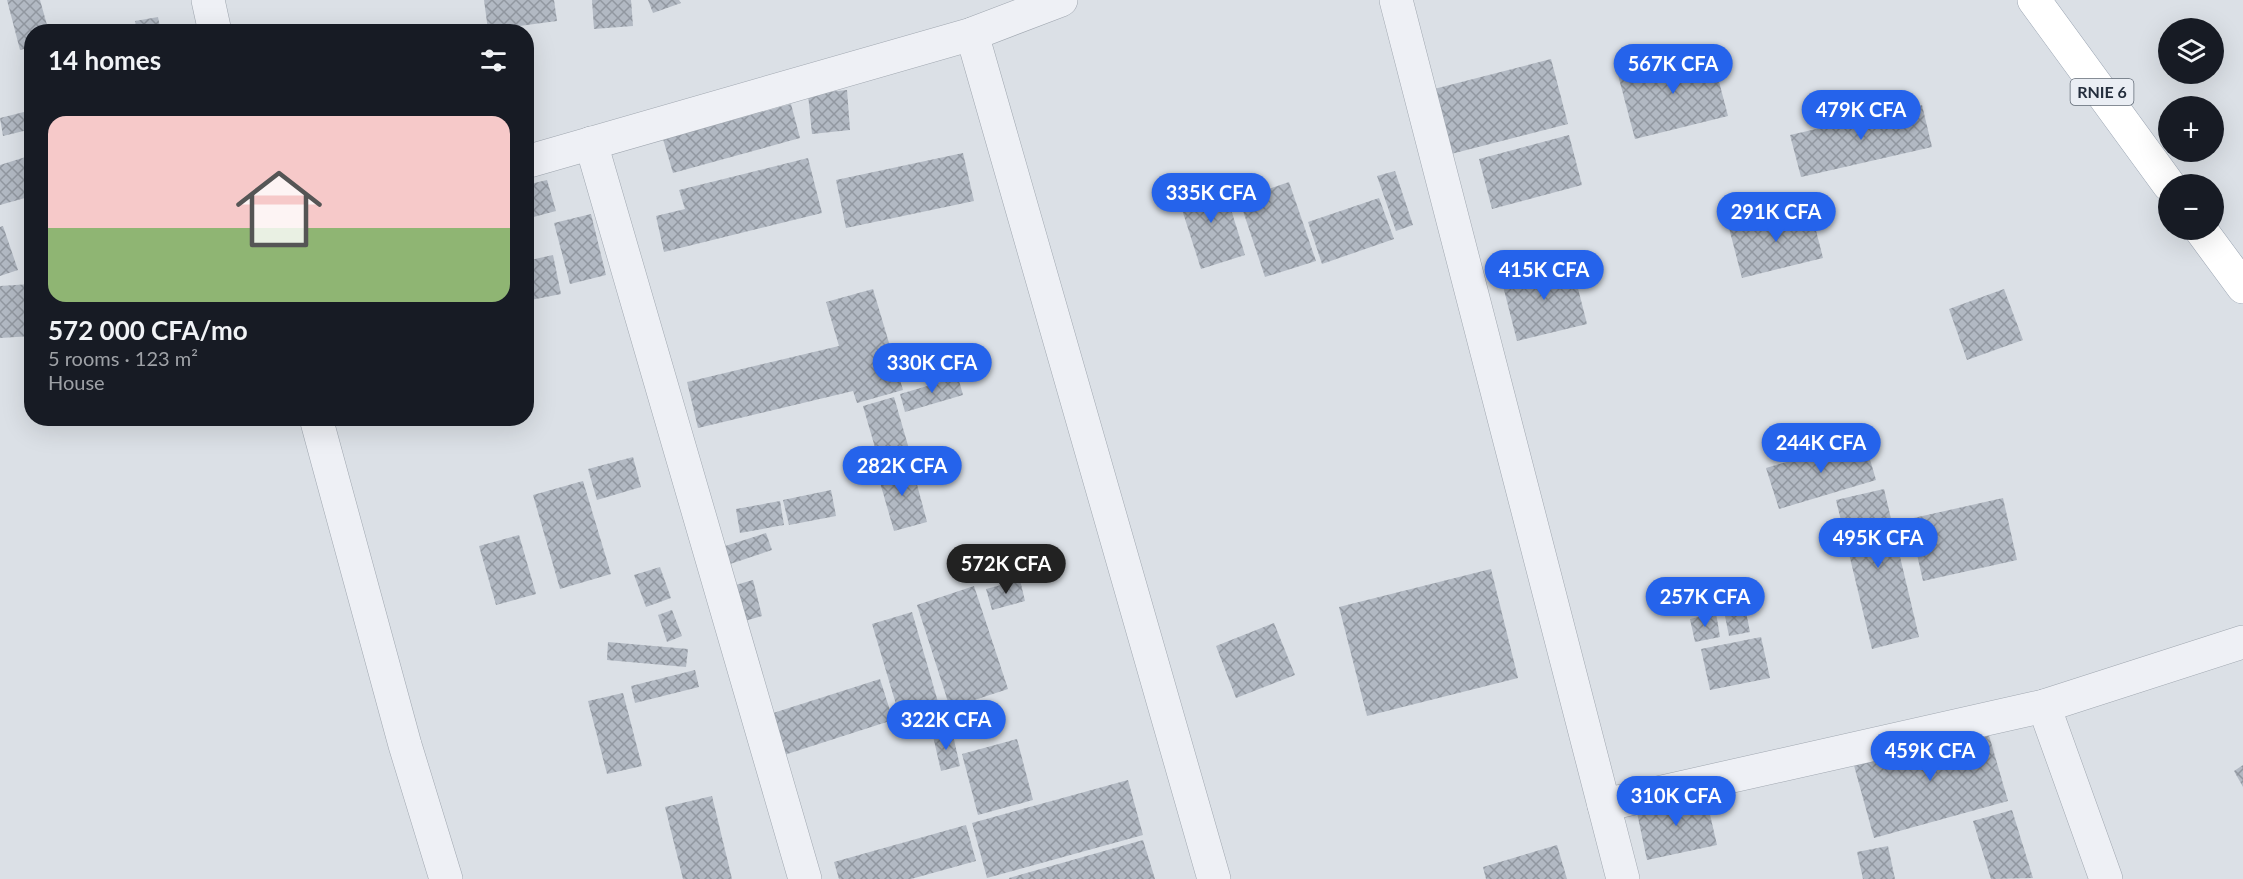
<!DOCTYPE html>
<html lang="en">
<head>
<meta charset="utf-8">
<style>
	:root { --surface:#171b24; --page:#20242c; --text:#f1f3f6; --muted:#9ea1a6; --line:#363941; --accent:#2563eb }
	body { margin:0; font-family:Lato,sans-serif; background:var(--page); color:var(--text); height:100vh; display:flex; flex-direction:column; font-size:22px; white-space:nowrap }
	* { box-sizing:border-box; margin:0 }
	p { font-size:20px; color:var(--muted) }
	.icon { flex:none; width:33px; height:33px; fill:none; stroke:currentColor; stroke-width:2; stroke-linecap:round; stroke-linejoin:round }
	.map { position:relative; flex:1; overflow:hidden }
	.sheet { position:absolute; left:24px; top:24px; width:510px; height:402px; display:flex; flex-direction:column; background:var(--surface); border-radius:24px; box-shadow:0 6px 24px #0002 }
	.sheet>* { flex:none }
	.buttons { position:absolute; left:2158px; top:18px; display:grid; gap:12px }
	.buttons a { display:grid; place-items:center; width:66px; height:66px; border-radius:50%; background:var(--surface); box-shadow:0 6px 24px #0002; font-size:30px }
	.price { position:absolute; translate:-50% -51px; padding:0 14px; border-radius:21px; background:var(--accent); color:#fff; font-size:20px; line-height:39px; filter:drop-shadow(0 2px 3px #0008) }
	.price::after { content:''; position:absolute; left:50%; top:36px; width:18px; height:14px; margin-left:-9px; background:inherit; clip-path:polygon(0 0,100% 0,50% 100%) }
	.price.active { background:#222; color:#fff }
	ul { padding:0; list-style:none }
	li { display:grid; align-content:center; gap:12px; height:318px; padding:0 24px }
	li+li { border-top:2px solid var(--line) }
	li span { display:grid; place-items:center; height:186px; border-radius:18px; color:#555 }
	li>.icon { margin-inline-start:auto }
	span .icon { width:108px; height:108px; fill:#fffc; stroke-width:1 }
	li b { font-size:26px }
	h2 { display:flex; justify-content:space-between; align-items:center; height:72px; padding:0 24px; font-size:26px }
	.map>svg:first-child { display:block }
</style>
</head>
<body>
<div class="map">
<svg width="2243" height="879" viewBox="0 0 2243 879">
	<defs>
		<pattern id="building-cross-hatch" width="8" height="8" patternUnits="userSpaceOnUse" patternTransform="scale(1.5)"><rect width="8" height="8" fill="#b2b9c3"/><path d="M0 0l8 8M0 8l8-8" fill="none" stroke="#9197a0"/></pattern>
	</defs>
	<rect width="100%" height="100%" fill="#dbe0e6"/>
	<g fill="url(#building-cross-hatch)">
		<polygon points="7,0 40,0 49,32 32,32 32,47 20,50"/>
		<polygon points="484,0 554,0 557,21 488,30"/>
		<polygon points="592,0 631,0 633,26 594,29"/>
		<polygon points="648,0 679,0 681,3 653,13"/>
		<polygon points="158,17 161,32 137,32 135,21"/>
		<polygon points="1711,51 1728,116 1635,139 1618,75"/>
		<polygon points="1551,59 1568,124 1451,154 1434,89"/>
		<polygon points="847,90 850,130 812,134 808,94"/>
		<polygon points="791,104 800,138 673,173 663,139"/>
		<polygon points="1922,105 1932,147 1801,177 1790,135"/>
		<polygon points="32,110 32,129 3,136 0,118"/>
		<polygon points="1569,135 1582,185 1492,209 1479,159"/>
		<polygon points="963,153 974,201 846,228 836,180"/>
		<polygon points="32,155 32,196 0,205 0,165"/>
		<polygon points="808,158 822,213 664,252 656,216 685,209 679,190"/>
		<polygon points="1395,171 1413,225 1396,231 1377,176"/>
		<polygon points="547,180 556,211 526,219 526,185"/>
		<polygon points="1222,180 1245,255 1201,269 1177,194"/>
		<polygon points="1289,182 1316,261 1265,277 1239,199"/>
		<polygon points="1379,198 1394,239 1322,264 1308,222"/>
		<polygon points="1810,207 1823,258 1742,278 1729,228"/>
		<polygon points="591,214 606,275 570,284 554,223"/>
		<polygon points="3,226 18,270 0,276 0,227"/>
		<polygon points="553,255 561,294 526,301 526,261"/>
		<polygon points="1571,261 1587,324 1517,341 1501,278"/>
		<polygon points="31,284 32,336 0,338 0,286"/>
		<polygon points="873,289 903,390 857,403 853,391 698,428 687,382 839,346 826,302"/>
		<polygon points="2004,289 2023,340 1967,360 1949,309"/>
		<polygon points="958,377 963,395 905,412 900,394"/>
		<polygon points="894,397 909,449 878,458 863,406"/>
		<polygon points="1864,439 1876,480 1779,509 1766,468"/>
		<polygon points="633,457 641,487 597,500 588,469"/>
		<polygon points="911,462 927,522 894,531 877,472"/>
		<polygon points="583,481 611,574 560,589 533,495"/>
		<polygon points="1884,489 1919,637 1872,649 1836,500"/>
		<polygon points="831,490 836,516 789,525 783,500"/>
		<polygon points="2003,498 2017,560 1923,581 1909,519"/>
		<polygon points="780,501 784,525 740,533 736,509"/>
		<polygon points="766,533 772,550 724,566 719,548"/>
		<polygon points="519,535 536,594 496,605 479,546"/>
		<polygon points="660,567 671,598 646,607 634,575"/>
		<polygon points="1491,569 1518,678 1367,716 1339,607"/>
		<polygon points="753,580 762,616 741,622 732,586"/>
		<polygon points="1020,580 1025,601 992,610 986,589"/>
		<polygon points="974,586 1008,689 950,708 917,605"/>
		<polygon points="1745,607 1750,632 1729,636 1724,611"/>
		<polygon points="672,610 682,636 667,642 658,615"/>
		<polygon points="912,612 940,709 901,721 872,624"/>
		<polygon points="1716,613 1720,637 1695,642 1690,619"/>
		<polygon points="1274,623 1295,675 1236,698 1216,646"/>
		<polygon points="1761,637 1770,678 1710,690 1701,649"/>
		<polygon points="608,642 688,649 686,667 607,660"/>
		<polygon points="695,670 699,687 635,703 631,686"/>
		<polygon points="880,679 893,720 781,756 767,715"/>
		<polygon points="623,693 642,766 607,774 588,701"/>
		<polygon points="1986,725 2008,801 1874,838 1853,762"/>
		<polygon points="952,731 960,766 941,771 933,736"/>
		<polygon points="1017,739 1033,800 978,815 962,754"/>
		<polygon points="2243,765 2243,787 2234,771"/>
		<polygon points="1128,780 1143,835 987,878 972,823"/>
		<polygon points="1705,793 1717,845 1647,860 1636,808"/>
		<polygon points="712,796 732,879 683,879 665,807"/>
		<polygon points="2012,810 2033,878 1991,879 1973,821"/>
		<polygon points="966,825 976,861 911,879 839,879 834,862"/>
		<polygon points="1143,840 1155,879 1009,879 1009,878"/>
		<polygon points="1557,845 1567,879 1486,879 1483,867"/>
		<polygon points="1888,846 1895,879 1863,879 1857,852"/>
	</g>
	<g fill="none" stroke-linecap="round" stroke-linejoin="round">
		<g stroke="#a0a7b0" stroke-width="34">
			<g id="minor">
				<polyline points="208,0 215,32"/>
				<polyline points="1396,0 1623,879"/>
				<polyline points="972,34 1214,879"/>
				<polyline points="591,143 805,879"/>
				<polyline points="526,162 972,34 1061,0"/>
				<polyline points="316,418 405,745 446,879"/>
				<polyline points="2044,706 2106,879"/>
				<polyline points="1604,805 2044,706 2243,642"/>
			</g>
		</g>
		<g stroke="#9aa4b2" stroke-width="34">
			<g id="major">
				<polyline points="2034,0 2169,185"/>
				<polyline points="2201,230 2243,287"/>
			</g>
		</g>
		<use href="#minor" stroke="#eef0f5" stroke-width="33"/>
		<use href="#major" stroke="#fff" stroke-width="33"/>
	</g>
	<g text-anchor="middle" stroke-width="4.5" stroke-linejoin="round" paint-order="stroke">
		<rect fill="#eaeef4" stroke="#5f6874" stroke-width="1.5" x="2070.5" y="79" width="63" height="26" rx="4.5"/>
		<g font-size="16" font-weight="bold" fill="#242e3d">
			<text x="2102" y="98">RNIE 6</text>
		</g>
	</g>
</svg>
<div class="buttons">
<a><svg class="icon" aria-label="layers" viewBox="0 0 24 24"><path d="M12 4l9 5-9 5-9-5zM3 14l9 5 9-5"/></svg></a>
<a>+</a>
<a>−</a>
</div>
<b class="price" style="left:1673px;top:95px">567K CFA</b>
<b class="price" style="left:1861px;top:141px">479K CFA</b>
<b class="price" style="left:1211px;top:224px">335K CFA</b>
<b class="price" style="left:1776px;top:243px">291K CFA</b>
<b class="price" style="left:1544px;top:301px">415K CFA</b>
<b class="price" style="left:932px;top:394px">330K CFA</b>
<b class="price" style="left:1821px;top:474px">244K CFA</b>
<b class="price" style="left:902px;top:497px">282K CFA</b>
<b class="price" style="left:1878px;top:569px">495K CFA</b>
<b class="price active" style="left:1006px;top:595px">572K CFA</b>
<b class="price" style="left:1705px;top:628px">257K CFA</b>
<b class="price" style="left:946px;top:751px">322K CFA</b>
<b class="price" style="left:1930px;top:782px">459K CFA</b>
<b class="price" style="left:1676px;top:827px">310K CFA</b>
<section class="sheet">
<h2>14 homes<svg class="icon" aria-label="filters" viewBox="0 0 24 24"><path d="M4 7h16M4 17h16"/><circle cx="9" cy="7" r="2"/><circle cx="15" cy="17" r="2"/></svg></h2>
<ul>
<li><span style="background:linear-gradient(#f6c9c9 60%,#8fb573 0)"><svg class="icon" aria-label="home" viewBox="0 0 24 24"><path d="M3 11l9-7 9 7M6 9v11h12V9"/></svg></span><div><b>572 000 CFA/mo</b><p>5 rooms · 123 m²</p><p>House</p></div></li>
</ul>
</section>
</div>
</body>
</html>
